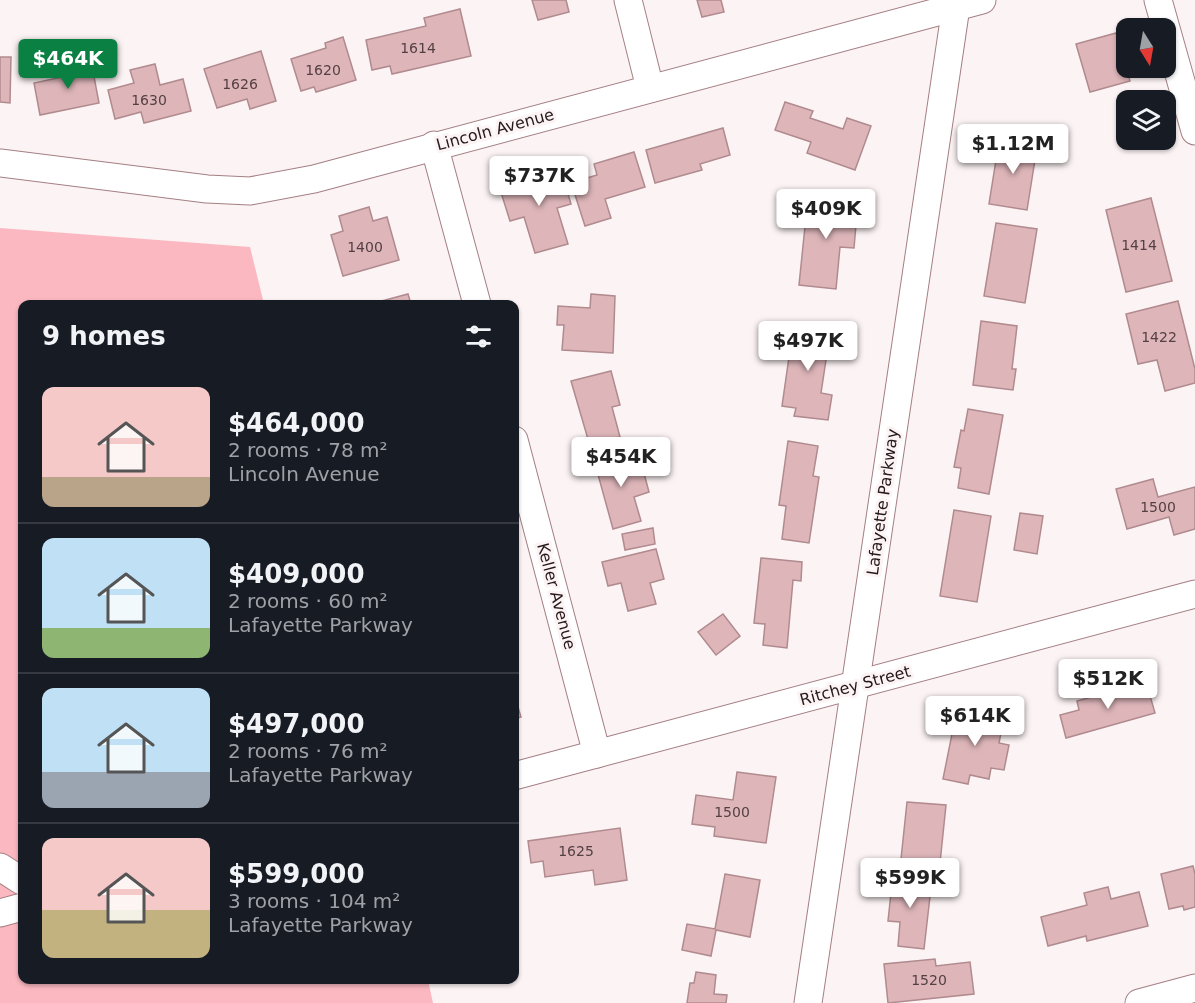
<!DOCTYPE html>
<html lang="en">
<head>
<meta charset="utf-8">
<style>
	:root { --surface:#171b24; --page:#242831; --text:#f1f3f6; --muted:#9ea1a6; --line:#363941; --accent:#0b8043 }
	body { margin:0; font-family:"DejaVu Sans",sans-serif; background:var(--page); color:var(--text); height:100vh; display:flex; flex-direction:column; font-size:22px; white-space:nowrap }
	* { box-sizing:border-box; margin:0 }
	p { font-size:20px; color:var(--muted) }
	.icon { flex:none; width:33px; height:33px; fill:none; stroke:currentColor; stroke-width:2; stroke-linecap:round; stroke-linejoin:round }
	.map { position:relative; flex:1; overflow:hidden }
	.panel { position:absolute; left:18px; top:300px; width:501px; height:684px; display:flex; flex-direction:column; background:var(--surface); border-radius:12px; box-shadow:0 2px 4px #0004 }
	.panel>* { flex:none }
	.needle { width:39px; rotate:169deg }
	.buttons { position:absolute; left:1116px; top:18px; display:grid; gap:12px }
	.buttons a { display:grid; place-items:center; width:60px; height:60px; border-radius:12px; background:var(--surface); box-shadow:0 2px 4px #0004; font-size:30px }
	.price { position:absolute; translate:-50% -51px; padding:0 14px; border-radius:6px; background:#fff; color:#222; font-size:20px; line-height:39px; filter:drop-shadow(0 2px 3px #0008) }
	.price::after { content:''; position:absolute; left:50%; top:36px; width:18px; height:14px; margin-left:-9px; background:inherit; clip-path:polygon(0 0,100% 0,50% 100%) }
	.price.active { background:var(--accent); color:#fff }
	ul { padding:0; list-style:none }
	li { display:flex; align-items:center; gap:18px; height:150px; padding:0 24px }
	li+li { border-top:2px solid var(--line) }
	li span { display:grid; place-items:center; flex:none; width:168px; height:120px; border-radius:12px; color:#555 }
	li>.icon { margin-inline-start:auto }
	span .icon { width:72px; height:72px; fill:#fffc; stroke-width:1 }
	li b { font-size:26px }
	h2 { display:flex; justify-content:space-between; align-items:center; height:72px; padding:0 24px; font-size:26px }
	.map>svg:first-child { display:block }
</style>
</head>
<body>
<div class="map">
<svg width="1195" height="1003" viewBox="0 0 1195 1003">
	<rect width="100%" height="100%" fill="#fcf3f4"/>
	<polygon fill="#fcb8c1" points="0,228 250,247 264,304 22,304 22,980 428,980 433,1003 0,1003"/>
	<g fill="#deb6ba" stroke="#b08a8e" stroke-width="1.5">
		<polygon points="532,0 566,0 569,12 538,20"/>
		<polygon points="697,0 721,0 724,12 702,17"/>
		<polygon points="460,9 471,56 392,74 390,66 372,70 366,40 426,26 424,18"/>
		<polygon points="1116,33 1130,81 1090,92 1076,44"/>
		<polygon points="343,37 356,80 316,92 314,87 301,91 291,59 326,48 325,43"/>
		<polygon points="261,51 276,101 250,109 247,99 217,108 204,69"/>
		<polygon points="0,57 11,57 10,103 0,102"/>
		<polygon points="91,61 99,103 40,115 34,83 67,76 65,66"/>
		<polygon points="155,64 160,85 183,79 191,111 144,123 141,112 115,119 108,90 134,83 130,70"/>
		<polygon points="785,102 813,111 810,118 843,129 847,118 871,126 855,170 807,153 811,142 775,130"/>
		<polygon points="723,128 730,155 700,164 702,170 655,183 646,150"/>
		<polygon points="999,141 1037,147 1027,210 989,204"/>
		<polygon points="634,152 645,187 605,199 611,218 585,226 570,179 586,175 587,178 597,175 594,164"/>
		<polygon points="560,167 571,204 557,208 568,244 535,253 524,217 510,221 499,186"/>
		<polygon points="808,197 858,202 854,248 840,247 836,289 799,285"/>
		<polygon points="1151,198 1172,281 1126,292 1106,210"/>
		<polygon points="369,207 373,221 387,217 399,260 343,276 331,235 343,231 339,216"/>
		<polygon points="996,223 1037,229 1025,303 984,296"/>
		<polygon points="408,294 411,304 379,304 378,302"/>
		<polygon points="591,294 615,296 613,353 562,350 564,325 557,325 558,306 590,308"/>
		<polygon points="1178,301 1195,369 1195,383 1165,391 1157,360 1138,364 1126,314"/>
		<polygon points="981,321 1017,326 1012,369 1016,369 1013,390 973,385"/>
		<polygon points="794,322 831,327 821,393 832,395 828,420 794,416 796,408 782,406"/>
		<polygon points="611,371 620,405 612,407 620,437 590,446 571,381"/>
		<polygon points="968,409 1003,415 989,494 958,488 961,468 954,467 961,430 964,431"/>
		<polygon points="788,441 818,446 813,476 819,477 809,543 782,539 786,506 779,505"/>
		<polygon points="622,452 626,466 641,462 649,492 634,497 641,521 613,529 594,460"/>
		<polygon points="1153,479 1158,497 1195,487 1195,529 1174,535 1169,517 1127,529 1116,489"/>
		<polygon points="954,510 991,516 977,602 940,596"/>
		<polygon points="1020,513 1043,516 1037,554 1014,550"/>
		<polygon points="653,528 655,544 625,550 622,534"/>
		<polygon points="656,549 664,579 650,583 656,604 628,611 621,583 608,586 602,562"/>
		<polygon points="761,558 802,562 801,581 793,580 787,648 763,645 765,624 754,623"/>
		<polygon points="723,614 740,636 716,655 698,632"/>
		<polygon points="1146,682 1155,713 1066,738 1060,715 1079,710 1077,701"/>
		<polygon points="514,694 521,717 514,719"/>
		<polygon points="957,709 1004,718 999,743 1009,745 1004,770 991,768 989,779 970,775 968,784 943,779"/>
		<polygon points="737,772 776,777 766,843 714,836 715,827 692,824 696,795 733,800"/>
		<polygon points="907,802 946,805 940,863 901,859"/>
		<polygon points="620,828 627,880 595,885 593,870 545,877 543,861 531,863 528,841"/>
		<polygon points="1193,866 1195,874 1195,907 1184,910 1183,906 1169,909 1161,874"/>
		<polygon points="725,874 760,880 750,937 716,930 711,956 682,950 687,924 715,929"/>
		<polygon points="893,874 932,879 924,949 898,946 900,922 888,921"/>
		<polygon points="1108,887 1111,899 1139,892 1148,926 1087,941 1086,936 1048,946 1041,917 1087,905 1084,893"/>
		<polygon points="935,959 936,966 970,962 974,994 888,1003 884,964"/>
		<polygon points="696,972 716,975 714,994 727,995 726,1003 687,1003 690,983 694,983"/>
	</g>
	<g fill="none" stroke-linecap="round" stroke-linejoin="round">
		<g stroke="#a47f83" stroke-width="29">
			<g id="minor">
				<polyline points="628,0 650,88"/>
				<polyline points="1158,0 1195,131"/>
				<polyline points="434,145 477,304"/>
				<polyline points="0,163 207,189 250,191 314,179 982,0"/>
				<polyline points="514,440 597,754"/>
				<polyline points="514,776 1195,594"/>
				<polyline points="0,867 22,881"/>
				<polyline points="0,913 22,907"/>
				<polyline points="808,1003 957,0"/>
				<polyline points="1139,1003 1195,988"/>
			</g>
		</g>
		<use href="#minor" stroke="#fff" stroke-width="27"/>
	</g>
	<g text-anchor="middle" stroke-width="6" stroke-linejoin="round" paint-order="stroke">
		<g font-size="14" fill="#544042">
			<text x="418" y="53">1614</text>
			<text x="323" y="75">1620</text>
			<text x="240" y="89">1626</text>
			<text x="149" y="105">1630</text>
			<text x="1139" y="250">1414</text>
			<text x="365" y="252">1400</text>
			<text x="1159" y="342">1422</text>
			<text x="1158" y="512">1500</text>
			<text x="732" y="817">1500</text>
			<text x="576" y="856">1625</text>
			<text x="929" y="985">1520</text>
		</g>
		<g font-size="16" fill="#26181a" stroke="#fcf3f4">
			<text transform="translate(495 129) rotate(-15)" y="6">Lincoln Avenue</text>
			<text transform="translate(882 502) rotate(-82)" y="6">Lafayette Parkway</text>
			<text transform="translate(557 596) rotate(75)" y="6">Keller Avenue</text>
			<text transform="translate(855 685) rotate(-15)" y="6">Ritchey Street</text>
		</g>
	</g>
</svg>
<div class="buttons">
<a><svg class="needle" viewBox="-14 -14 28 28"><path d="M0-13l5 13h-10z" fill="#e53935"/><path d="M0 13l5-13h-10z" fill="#9ea1a6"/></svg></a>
<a><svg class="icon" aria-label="layers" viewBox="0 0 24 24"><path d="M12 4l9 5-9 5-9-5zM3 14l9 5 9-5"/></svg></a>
</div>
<b class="price active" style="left:68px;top:90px">$464K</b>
<b class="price" style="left:1013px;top:175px">$1.12M</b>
<b class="price" style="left:539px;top:207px">$737K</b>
<b class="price" style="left:826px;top:240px">$409K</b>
<b class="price" style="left:808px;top:372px">$497K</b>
<b class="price" style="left:621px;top:488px">$454K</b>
<b class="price" style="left:1108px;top:710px">$512K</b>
<b class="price" style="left:975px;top:747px">$614K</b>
<b class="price" style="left:910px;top:909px">$599K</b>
<section class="panel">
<h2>9 homes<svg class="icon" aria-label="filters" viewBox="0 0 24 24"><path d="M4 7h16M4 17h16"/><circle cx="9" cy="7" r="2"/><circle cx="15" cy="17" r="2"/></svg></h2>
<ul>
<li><span style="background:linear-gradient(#f6c9c9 75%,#b9a48a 0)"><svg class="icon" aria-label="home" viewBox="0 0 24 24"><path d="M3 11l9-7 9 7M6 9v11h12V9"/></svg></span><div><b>$464,000</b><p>2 rooms · 78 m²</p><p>Lincoln Avenue</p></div></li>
<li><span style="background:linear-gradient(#bfe0f5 75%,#8fb573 0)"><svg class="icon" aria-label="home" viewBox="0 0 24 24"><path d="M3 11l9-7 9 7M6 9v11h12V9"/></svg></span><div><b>$409,000</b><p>2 rooms · 60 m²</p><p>Lafayette Parkway</p></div></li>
<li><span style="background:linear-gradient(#bfe0f5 70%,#9aa5b1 0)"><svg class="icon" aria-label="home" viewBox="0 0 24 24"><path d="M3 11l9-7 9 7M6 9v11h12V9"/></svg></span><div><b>$497,000</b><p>2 rooms · 76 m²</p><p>Lafayette Parkway</p></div></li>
<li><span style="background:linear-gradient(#f6c9c9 60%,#c2b280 0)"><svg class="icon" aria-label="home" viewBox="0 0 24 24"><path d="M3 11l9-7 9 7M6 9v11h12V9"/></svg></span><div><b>$599,000</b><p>3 rooms · 104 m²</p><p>Lafayette Parkway</p></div></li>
</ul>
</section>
</div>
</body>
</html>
